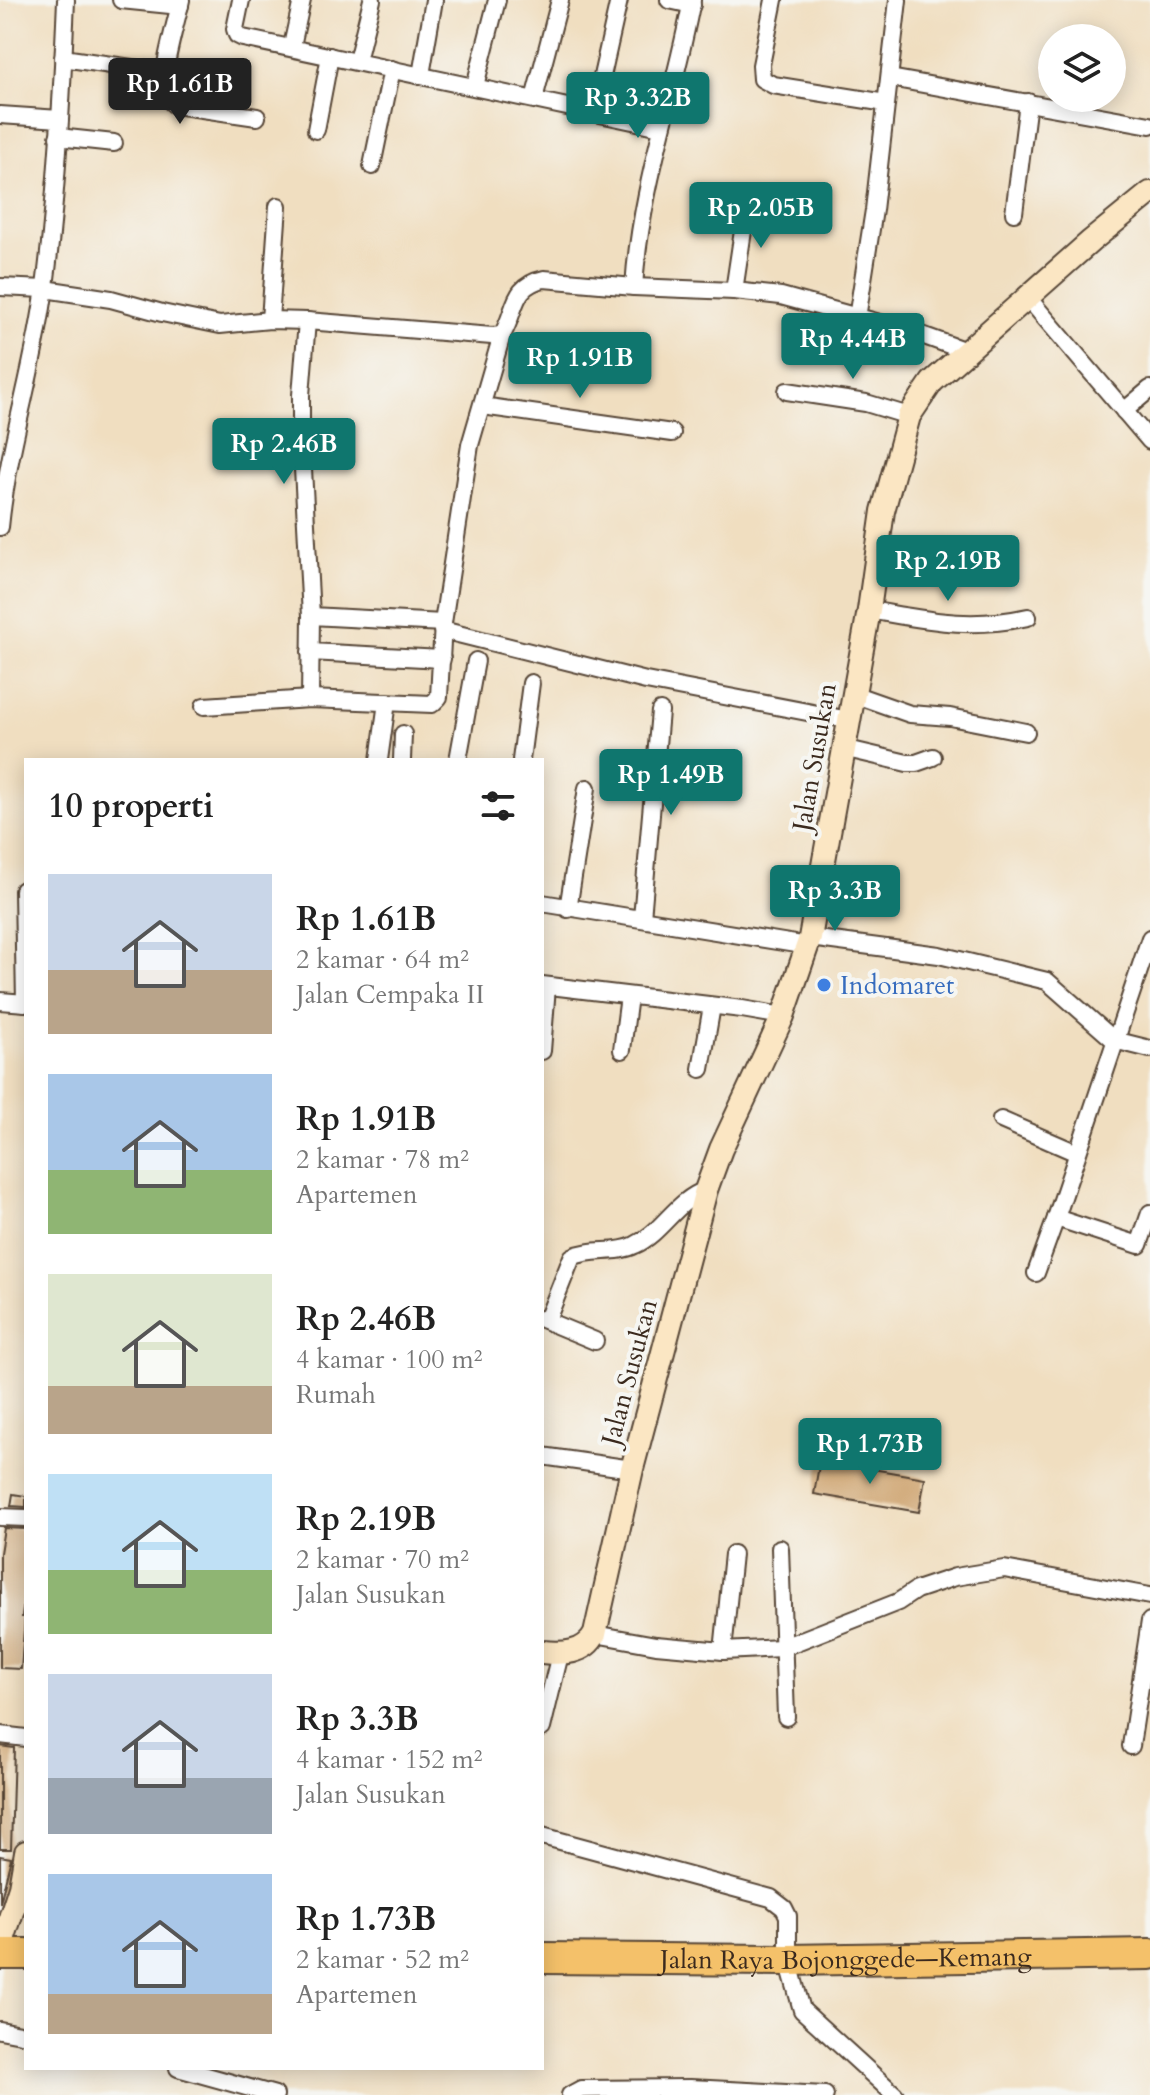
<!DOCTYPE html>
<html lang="id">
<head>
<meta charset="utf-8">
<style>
	:root { --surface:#fff; --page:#f2f2f2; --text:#222; --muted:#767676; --accent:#0f766e }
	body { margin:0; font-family:Cardo,serif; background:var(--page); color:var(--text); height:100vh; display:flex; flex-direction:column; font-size:30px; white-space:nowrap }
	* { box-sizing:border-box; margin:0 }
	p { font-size:26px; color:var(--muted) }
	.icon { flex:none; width:44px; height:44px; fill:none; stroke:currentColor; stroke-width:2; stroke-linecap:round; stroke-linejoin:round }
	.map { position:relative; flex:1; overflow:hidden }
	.drawer { position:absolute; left:24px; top:758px; width:520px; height:1312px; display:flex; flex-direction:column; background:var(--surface); border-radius:0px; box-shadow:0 4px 20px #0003 }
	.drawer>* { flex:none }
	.controls { position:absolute; left:1038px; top:24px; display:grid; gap:16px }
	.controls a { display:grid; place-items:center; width:88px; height:88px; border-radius:50%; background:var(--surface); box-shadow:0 4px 20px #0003; font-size:40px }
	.price { position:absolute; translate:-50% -68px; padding:0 18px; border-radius:8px; background:var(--accent); color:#fff; font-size:26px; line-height:52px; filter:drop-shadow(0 2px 4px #0008) }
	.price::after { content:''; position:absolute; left:50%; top:48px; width:24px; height:18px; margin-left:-12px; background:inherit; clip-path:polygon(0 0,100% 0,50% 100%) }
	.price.on { background:#222; color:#fff }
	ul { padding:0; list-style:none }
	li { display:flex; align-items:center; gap:24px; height:200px; padding:0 24px }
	li span { display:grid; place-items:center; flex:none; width:224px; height:160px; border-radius:0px; color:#555 }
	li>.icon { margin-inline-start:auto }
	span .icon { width:96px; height:96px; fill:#fffc; stroke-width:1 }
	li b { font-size:34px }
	h2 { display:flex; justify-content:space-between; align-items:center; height:96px; padding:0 24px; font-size:34px }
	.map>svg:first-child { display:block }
</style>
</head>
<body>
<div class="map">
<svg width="1150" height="2095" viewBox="0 0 1150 2095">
	<rect width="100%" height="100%" fill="#f6f6f2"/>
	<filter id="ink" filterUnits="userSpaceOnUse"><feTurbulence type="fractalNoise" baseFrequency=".0125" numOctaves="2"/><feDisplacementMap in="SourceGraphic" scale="16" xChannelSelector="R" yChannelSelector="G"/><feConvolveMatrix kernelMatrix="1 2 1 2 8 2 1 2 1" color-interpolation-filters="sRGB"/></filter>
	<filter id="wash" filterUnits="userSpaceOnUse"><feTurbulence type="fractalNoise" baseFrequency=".006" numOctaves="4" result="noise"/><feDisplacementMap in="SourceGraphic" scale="32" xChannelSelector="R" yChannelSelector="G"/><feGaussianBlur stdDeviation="1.8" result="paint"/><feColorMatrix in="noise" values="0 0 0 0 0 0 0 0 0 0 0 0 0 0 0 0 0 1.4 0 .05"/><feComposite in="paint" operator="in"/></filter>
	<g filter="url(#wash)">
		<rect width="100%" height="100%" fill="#f0dec0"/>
		<g id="blocks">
			<g fill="#d3ad7f">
				<polygon points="820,1460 925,1478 919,1512 814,1494"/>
				<polygon points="13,1494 26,1496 26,1507 11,1506"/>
				<polygon points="4,1528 26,1529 26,1587 22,1617 25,1617 21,1669 0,1668 0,1553"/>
				<polygon points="0,1746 14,1748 11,1849 0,1849"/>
				<polygon points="0,1856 11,1858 0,1903"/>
			</g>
		</g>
	</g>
	<g filter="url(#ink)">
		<use href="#blocks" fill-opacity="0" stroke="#564536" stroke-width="2"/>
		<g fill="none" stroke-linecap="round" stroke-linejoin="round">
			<g stroke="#564536" stroke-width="20">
				<g id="street">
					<polyline points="121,0 180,6"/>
					<path d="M181,0C176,23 162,68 164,90C165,97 170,101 175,105L257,117"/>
					<polyline points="241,0 235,29 237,35 243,38 661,127"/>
					<polyline points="669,0 692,5"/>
					<polyline points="774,0 761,65 762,79 773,85 886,103"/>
					<polyline points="292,46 302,0"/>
					<polyline points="63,58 166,73"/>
					<polyline points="357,61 372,0"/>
					<polyline points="421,75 434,0"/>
					<polyline points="890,78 1150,125"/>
					<polyline points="475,86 497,0"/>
					<polyline points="534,99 560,0"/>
					<polyline points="594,112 619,0"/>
					<polyline points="0,115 60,119"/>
					<polyline points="316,130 330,56"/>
					<polyline points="58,137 114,143"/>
					<polyline points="372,166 392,69"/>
					<polyline points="1014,213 1028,102"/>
					<path d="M0,287L45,289L111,299L162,313L220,325L270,320L307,321L492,336L502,335C517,310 511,286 544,279L634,287L734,291L781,296L916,333L966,351"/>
					<path d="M634,287C640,189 674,96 692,0"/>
					<polyline points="734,291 747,204"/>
					<polyline points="1028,298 1150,441"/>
					<polyline points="857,318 874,210 898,0"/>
					<polyline points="270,320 278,206"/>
					<polyline points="307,321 301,395 301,432 311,616 310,699"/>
					<polyline points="787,391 866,403 909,416"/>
					<polyline points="482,406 672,433"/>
					<polyline points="1124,411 1150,389"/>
					<path d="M0,527C8,446 35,367 45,287C57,192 62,95 66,0"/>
					<path d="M869,610C928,620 968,630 1028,617"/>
					<polyline points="311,616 443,623"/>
					<polyline points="442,630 646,681 849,720"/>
					<polyline points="310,652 442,659"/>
					<polyline points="853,694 910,714 950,717 1026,732"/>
					<polyline points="204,706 310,699 432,704 439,697 443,623 470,445 502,335"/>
					<polyline points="843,748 907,763 916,763 933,757"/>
					<polyline points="379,760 387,702"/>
					<polyline points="402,760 403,734"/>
					<polyline points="458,760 476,661"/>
					<polyline points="521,760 531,683"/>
					<polyline points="23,890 25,1003"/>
					<polyline points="542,903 808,946"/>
					<polyline points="568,909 587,788"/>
					<polyline points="642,918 660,711"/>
					<polyline points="810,938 939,955 1047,981 1114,1040 1150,1049"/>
					<polyline points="1150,938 1056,1218 1139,1245 1150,1213"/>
					<polyline points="542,985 742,1009 783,1016"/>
					<polyline points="0,1001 26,1003"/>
					<polyline points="622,1050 629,996"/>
					<polyline points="542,1051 547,986"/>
					<polyline points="701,1069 712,1006"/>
					<polyline points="1001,1120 1077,1153"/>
					<polyline points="1036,1273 1056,1218"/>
					<polyline points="542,1319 595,1341"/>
					<path d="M547,1320L572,1257C592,1247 616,1255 635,1245C663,1232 676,1200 706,1190"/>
					<polyline points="542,1456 632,1469"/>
					<polyline points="0,1517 26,1518"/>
					<polyline points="780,1548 786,1717"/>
					<polyline points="595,1634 656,1645 723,1651 781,1648 898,1602 916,1590 955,1577 1004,1569 1150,1596"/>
					<polyline points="723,1651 733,1554"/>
					<polyline points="542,1728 560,1654"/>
					<polyline points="0,1735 26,1738"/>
					<polyline points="1131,1746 1150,1621"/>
					<polyline points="542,1836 771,1898 784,1908 788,1916 788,1960 802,2010 895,2095"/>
					<polyline points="0,2030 26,2035"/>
					<polyline points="178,2068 275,2095"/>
					<polyline points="570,2095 581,2089 690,2088 825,2095"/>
				</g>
			</g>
			<g stroke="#564536" stroke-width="26">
				<g id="secondary">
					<path d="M542,1652C562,1654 585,1654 595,1634L632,1469L706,1190L721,1149L783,1016L810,938L869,610L883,511L909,416L932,382L1091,241L1150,193"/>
					<polyline points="0,1949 20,1887 26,1852"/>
				</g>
			</g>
			<g stroke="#564536" stroke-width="34">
				<g id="highway">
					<polyline points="0,1954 26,1954"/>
					<path id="s1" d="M542,1958L788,1960L1150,1954"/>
				</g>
			</g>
			<use href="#street" stroke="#fff" stroke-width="16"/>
			<use href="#secondary" stroke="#fbe6c3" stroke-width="22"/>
			<use href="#highway" stroke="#f4c16a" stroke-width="30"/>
		</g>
	</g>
	<circle fill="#3f7fe0" stroke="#f6f6f2" stroke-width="3" cx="824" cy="985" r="8"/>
	<g text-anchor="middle" stroke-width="8" stroke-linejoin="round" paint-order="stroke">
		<g font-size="26" fill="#3b2a1e" stroke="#f6f6f2">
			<text transform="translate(814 757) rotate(-80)" y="9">Jalan Susukan</text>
			<text transform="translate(629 1372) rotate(-75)" y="9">Jalan Susukan</text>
			<text dy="9" stroke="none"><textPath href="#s1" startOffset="304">Jalan Raya Bojonggede—Kemang</textPath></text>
		</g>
		<g font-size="26" fill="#366cbe" stroke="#f6f6f2" text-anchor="start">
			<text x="840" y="994">Indomaret</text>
		</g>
	</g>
</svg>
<div class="controls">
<a><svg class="icon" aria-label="layers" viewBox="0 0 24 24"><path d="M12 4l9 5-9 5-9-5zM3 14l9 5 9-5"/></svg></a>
</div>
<b class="price on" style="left:180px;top:126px">Rp 1.61B</b>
<b class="price" style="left:638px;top:140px">Rp 3.32B</b>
<b class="price" style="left:761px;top:250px">Rp 2.05B</b>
<b class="price" style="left:853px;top:381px">Rp 4.44B</b>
<b class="price" style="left:580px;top:400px">Rp 1.91B</b>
<b class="price" style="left:284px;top:486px">Rp 2.46B</b>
<b class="price" style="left:948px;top:603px">Rp 2.19B</b>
<b class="price" style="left:671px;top:817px">Rp 1.49B</b>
<b class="price" style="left:835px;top:933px">Rp 3.3B</b>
<b class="price" style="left:870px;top:1486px">Rp 1.73B</b>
<section class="drawer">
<h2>10 properti<svg class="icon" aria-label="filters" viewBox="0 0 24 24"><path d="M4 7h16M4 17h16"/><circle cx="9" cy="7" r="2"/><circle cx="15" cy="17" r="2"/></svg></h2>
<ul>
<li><span style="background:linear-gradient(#c9d6e8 60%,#b9a48a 0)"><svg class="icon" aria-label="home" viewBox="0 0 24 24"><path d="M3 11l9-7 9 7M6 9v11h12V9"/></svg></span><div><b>Rp 1.61B</b><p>2 kamar · 64 m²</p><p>Jalan Cempaka II</p></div></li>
<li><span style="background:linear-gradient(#a9c7e8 60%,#8fb573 0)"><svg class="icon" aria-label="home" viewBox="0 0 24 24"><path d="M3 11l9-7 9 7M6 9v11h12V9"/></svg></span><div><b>Rp 1.91B</b><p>2 kamar · 78 m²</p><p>Apartemen</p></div></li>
<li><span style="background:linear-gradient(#dfe7d0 70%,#b9a48a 0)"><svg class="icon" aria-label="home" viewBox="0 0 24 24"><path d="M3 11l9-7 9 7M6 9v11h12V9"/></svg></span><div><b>Rp 2.46B</b><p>4 kamar · 100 m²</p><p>Rumah</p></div></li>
<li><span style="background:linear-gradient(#bfe0f5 60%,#8fb573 0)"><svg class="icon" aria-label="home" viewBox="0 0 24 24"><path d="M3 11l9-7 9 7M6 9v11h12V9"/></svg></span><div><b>Rp 2.19B</b><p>2 kamar · 70 m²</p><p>Jalan Susukan</p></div></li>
<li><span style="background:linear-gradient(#c9d6e8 65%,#9aa5b1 0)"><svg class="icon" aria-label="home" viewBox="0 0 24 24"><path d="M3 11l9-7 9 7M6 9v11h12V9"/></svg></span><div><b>Rp 3.3B</b><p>4 kamar · 152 m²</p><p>Jalan Susukan</p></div></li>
<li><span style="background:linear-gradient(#a9c7e8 75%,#b9a48a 0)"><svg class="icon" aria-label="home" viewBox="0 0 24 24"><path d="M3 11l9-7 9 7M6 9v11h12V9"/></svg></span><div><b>Rp 1.73B</b><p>2 kamar · 52 m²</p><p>Apartemen</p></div></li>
</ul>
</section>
</div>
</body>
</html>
